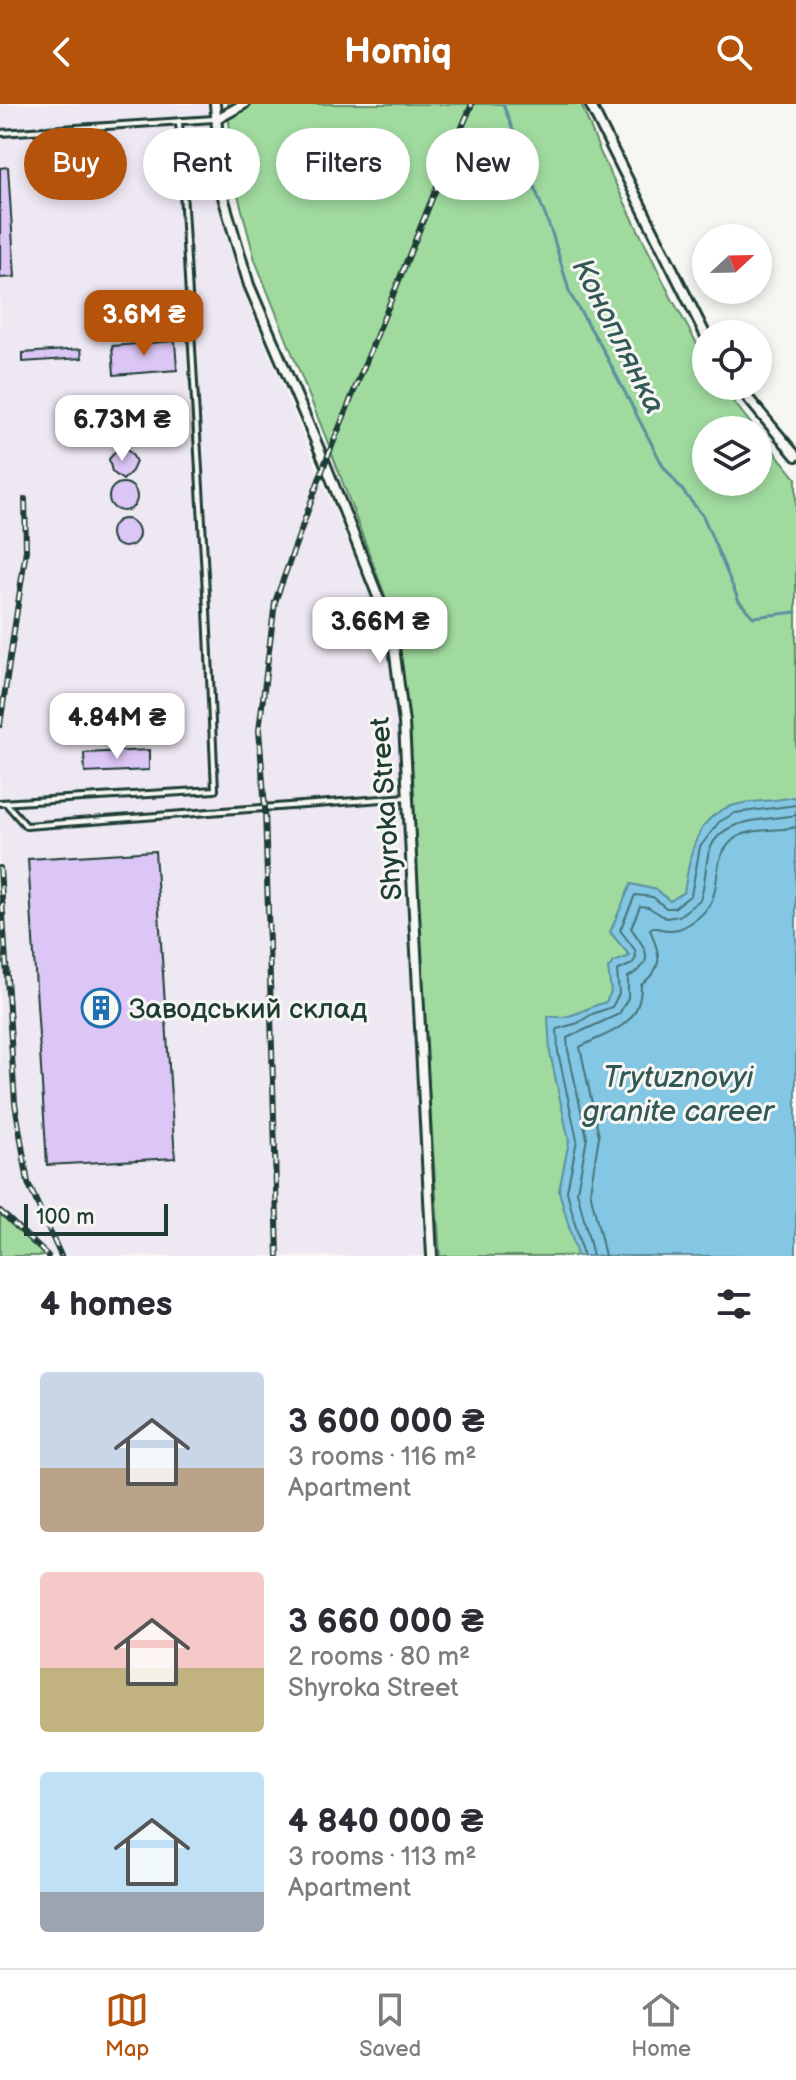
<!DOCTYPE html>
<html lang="en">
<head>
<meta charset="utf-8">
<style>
	:root { --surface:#fff; --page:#f2f2f3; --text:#2b2b33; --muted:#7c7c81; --line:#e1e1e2; --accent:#b45309 }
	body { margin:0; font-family:"Balsamiq Sans",sans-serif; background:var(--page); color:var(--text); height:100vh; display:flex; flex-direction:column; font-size:30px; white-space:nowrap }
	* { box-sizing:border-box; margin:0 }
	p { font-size:26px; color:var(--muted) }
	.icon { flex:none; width:44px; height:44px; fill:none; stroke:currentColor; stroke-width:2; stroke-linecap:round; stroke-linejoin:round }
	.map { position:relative; height:1152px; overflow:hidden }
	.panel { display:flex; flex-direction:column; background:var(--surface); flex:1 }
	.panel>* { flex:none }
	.top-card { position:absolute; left:24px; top:24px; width:748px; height:72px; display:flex; gap:16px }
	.needle { width:52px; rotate:68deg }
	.tools { position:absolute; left:692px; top:120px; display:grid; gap:16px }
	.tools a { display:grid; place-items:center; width:80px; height:80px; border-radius:50%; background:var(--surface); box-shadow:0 4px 12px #0003; font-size:40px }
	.scale { position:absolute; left:24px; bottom:20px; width:144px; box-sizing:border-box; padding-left:8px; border:4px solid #1f3d34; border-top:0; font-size:22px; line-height:28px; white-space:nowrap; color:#1f3d34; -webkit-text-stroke:6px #f6f6f2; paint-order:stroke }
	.price { position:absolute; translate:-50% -68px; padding:0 18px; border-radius:16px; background:#fff; color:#222; font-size:26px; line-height:52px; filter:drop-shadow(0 2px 4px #0008) }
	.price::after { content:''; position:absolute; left:50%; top:48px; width:24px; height:18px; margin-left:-12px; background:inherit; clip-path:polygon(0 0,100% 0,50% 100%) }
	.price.active { background:var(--accent); color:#fff }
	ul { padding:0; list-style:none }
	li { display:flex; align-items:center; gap:24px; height:200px; padding:0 40px }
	li span { display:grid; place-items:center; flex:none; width:224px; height:160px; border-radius:8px; color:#555 }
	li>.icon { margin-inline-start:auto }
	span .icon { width:96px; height:96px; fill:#fffc; stroke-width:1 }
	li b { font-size:34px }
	h2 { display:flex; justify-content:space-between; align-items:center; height:96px; padding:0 40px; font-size:34px }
	.pill { padding:0 28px; border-radius:36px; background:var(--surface); box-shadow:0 4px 12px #0003; font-size:28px; line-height:72px }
	.pill.active { background:var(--accent); color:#fff }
	header { display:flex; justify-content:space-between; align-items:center; height:104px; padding:0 40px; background:var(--accent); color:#fff; font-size:36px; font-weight:600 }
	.tab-bar { display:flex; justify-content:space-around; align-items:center; height:112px; border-top:2px solid var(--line); background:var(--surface); font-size:22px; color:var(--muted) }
	.tab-bar a { display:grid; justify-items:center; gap:4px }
	.tab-bar .active { color:var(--accent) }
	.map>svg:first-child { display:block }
</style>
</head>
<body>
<header><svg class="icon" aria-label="back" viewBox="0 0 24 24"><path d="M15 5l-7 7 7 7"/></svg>Homiq<svg class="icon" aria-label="search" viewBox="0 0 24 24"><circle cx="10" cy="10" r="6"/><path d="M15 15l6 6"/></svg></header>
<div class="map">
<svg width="796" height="1152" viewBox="0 0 796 1152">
	<rect width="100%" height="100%" fill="#f6f6f2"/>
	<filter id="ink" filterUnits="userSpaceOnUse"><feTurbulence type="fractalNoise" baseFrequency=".0125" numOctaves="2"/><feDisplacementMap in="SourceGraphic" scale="16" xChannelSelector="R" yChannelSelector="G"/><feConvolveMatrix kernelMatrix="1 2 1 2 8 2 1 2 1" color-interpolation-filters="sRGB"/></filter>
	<g filter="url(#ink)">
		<polygon fill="#eee8f3" points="0,0 208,0 217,94 241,183 387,533 405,688 428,1152 0,1152"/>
		<g fill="#a0da9f" stroke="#608c6a" stroke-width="2">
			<polygon points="227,0 581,0 601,50 671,193 706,256 706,282 721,282 756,326 706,326 706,378 758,378 758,328 796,374 796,1152 440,1152 399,529 326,334 255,156 237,87"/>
			<polygon points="0,1107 48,1152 0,1152"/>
		</g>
		<path fill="#83c7e4" stroke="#5b909e" stroke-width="2" d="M792,693L796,694V1152H577L559,1087L569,1037L550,949L548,912C571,917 584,904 606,898L611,888L608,864L614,858L630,852L610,828L631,780L657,786L670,797L684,788C690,754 694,711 735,701C754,696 773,698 792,693Z"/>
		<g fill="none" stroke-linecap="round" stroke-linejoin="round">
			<g stroke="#47747a" stroke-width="2">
				<polyline points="583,1152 567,1087 577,1036 558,948 557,925 578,919 592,910 612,903 619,890 617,867 632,860 636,854 635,846 620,826 635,791 653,793 666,804 674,804 691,791 700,743 719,718 735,709 796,701"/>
				<path d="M593,1152L577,1087L587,1034L568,946L567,934L619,910L628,894V873C657,857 646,846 631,824L640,802L648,803L666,814L679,812L700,796C705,781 705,766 708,751C718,712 765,717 796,711"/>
				<path d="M605,1152L590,1087L599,1032L580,943C610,927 641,923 641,881C667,861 658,849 650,825L653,823C666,827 677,828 689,820C733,794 703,761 734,735C749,723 778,728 796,723"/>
			</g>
			<polyline stroke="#5b909e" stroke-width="3" points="503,0 553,132 570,190 601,242 663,362 703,412 739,497 753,513 796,508"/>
		</g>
		<g fill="#dcc6f6" stroke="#1f3d34" stroke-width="2">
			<polygon points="8,63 15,173 0,174 0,64"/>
			<polygon points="175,237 177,266 114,271 112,242"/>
			<polygon points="81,245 82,254 23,258 23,249"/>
			<polygon points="125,345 132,350 136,358 132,367 123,376 112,368 109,355 117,346"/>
			<circle cx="123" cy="393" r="14"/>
			<circle cx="125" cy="429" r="14"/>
			<polygon points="149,646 149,666 85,669 84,649"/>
			<polygon points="155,747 175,1054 47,1061 28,755"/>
		</g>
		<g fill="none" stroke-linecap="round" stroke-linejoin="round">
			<g stroke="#1f3d34" stroke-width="10">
				<g id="lane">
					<polyline points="0,29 214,15"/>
					<polyline points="0,699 215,686 207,506 179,17"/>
					<polyline points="6,699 26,722 408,693"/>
				</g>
			</g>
			<g stroke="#1f3d34" stroke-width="14">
				<g id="street">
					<polyline points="215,0 223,93 249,181 325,359 392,528 404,619 432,1152"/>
					<polyline points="590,0 706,232"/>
					<polyline points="217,15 244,0"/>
					<polyline points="738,282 796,352"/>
				</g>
			</g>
			<use href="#lane" stroke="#f6f6f2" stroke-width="4"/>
			<use href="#street" stroke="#f6f6f2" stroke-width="8"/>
			<g stroke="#1f3d34" stroke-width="6">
				<g id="rail">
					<polyline points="0,621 26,446 25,395"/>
					<polyline points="0,764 15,999 28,1079 61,1152"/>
					<polyline points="0,1107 48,1152"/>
					<polyline points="278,1152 265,704 259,626 275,498 325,359 444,65 472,0"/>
				</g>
			</g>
			<use href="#rail" stroke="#f6f6f2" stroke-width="3" stroke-dasharray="9" stroke-linecap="butt"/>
		</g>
	</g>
	<defs>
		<g id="building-ring" transform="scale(2)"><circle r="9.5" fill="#f6f6f2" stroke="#1f6fb2" stroke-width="1.5"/><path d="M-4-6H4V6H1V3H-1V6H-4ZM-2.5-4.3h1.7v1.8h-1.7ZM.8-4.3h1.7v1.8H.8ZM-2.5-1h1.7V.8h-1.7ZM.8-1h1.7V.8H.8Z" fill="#1f6fb2"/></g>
	</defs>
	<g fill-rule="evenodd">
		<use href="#building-ring" x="101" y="904"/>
	</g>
	<g text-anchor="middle" stroke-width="6" stroke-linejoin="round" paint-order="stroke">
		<g font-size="28" fill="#1f3d34" stroke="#f6f6f2">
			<text transform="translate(385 705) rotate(-94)" y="10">Shyroka Street</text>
		</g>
		<g font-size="28" fill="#1f3d34" stroke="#f6f6f2" text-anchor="start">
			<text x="129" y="914">Заводський склад</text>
		</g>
		<g font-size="30" font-style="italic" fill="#335957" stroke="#f6f6f2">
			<text transform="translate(619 232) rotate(63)" y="10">Коноплянка</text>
			<text x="678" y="983">Trytuznovyi<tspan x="678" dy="34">granite career</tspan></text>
		</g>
	</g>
</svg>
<div class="tools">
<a><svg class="needle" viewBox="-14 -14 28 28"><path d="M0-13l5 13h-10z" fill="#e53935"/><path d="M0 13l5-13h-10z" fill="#7c7c81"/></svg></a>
<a><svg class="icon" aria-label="locate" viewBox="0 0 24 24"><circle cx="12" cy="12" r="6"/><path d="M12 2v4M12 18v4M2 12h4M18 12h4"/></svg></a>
<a><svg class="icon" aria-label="layers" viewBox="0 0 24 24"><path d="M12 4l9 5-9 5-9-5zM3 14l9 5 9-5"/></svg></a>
</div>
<div class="scale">100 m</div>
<b class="price active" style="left:144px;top:254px">3.6M ₴</b>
<b class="price" style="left:122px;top:359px">6.73M ₴</b>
<b class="price" style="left:380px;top:561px">3.66M ₴</b>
<b class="price" style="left:117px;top:657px">4.84M ₴</b>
<div class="top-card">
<a class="pill active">Buy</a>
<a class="pill">Rent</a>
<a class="pill">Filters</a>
<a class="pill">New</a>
</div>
</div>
<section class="panel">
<h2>4 homes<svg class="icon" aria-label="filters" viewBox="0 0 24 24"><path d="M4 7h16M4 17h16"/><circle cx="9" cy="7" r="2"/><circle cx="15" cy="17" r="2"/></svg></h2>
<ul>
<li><span style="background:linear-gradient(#c9d6e8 60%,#b9a48a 0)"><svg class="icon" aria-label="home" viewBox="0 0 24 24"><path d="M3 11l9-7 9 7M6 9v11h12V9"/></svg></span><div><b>3 600 000 ₴</b><p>3 rooms · 116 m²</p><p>Apartment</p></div></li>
<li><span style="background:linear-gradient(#f6c9c9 60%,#c2b280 0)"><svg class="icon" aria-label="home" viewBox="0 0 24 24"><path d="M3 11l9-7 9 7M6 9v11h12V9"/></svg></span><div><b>3 660 000 ₴</b><p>2 rooms · 80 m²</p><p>Shyroka Street</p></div></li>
<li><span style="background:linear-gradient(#bfe0f5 75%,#9aa5b1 0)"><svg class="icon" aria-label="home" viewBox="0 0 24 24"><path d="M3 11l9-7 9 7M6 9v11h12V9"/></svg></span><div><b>4 840 000 ₴</b><p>3 rooms · 113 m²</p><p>Apartment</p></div></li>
</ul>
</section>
<nav class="tab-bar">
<a class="active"><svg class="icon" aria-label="map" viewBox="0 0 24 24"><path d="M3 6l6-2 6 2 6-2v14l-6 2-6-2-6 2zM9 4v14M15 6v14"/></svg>Map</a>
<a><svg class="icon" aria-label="saved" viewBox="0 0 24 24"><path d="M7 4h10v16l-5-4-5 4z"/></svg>Saved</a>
<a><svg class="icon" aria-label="home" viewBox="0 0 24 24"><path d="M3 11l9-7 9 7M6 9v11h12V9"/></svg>Home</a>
</nav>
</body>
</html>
